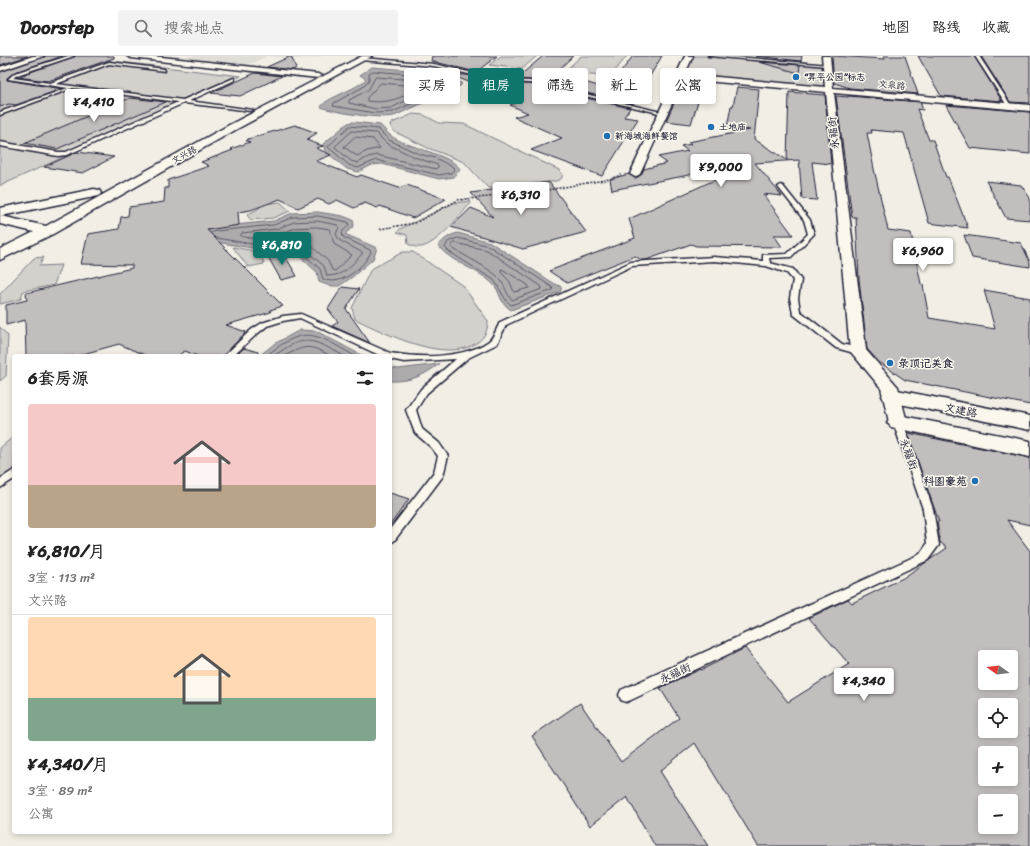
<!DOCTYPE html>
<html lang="zh">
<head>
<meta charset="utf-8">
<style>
	:root { --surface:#fff; --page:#f2f2f2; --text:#222; --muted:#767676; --line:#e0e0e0; --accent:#0f766e }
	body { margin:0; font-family:Sriracha,"LXGW WenKai TC",sans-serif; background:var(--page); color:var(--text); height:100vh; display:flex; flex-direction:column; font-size:15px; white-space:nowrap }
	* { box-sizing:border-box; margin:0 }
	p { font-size:13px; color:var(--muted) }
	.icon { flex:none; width:22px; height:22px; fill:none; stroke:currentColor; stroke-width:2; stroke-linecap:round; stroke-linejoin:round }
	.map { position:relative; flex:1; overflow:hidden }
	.details { position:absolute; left:12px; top:298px; width:380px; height:480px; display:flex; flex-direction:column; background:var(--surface); border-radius:4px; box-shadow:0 2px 6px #0003 }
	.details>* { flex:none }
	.hud { position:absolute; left:404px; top:12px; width:380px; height:36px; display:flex; gap:8px }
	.needle { width:26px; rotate:285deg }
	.buttons { position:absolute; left:978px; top:594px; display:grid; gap:8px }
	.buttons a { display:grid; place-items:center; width:40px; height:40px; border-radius:4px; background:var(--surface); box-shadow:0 2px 6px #0003; font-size:20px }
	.price { position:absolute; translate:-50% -34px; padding:0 9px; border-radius:4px; background:#fff; color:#222; font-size:13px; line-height:26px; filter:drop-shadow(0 1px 2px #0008) }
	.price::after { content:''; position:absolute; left:50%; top:24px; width:12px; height:9px; margin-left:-6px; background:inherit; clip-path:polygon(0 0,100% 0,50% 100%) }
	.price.selected { background:var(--accent); color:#fff }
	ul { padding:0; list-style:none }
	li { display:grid; align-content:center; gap:8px; height:212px; padding:0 16px }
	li+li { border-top:1px solid var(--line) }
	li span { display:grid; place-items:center; height:124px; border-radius:4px; color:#555 }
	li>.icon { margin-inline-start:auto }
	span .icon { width:72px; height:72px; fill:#fffc; stroke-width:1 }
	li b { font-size:17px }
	h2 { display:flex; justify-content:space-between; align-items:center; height:48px; padding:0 16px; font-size:17px }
	.chip { padding:0 14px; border-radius:4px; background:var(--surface); box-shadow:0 2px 6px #0003; font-size:14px; line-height:36px }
	.chip.selected { background:var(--accent); color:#fff }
	header { display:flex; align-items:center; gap:24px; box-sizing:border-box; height:56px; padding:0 20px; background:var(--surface); border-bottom:1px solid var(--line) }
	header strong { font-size:19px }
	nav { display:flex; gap:22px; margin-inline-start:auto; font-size:14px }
	.search { width:280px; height:36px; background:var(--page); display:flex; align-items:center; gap:10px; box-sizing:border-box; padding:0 14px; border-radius:4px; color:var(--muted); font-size:15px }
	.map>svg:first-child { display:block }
</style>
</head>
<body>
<header>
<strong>Doorstep</strong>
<div class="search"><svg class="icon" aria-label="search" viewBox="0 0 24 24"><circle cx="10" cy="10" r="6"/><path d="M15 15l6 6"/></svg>搜索地点</div>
<nav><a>地图</a><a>路线</a><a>收藏</a></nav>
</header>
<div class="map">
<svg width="1030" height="790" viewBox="0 0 1030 790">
	<rect width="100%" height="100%" fill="#f2eee5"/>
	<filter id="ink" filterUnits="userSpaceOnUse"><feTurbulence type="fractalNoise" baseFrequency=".025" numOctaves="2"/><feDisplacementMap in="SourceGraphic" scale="8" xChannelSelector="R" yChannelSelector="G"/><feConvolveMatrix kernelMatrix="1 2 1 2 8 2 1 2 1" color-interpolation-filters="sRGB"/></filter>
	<g filter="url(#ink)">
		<polygon fill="#e0dcd6" points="131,0 324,0 297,3 267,0 242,12"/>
		<g fill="#d4d1cc" stroke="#7b7a84">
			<polygon points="69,0 241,20 2,129 0,129 0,23"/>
			<polygon points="501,0 537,0 522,13 489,9"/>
			<polygon points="581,0 627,0 610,21 564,16"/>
			<polygon points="689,0 710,0 827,9 828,33 680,20"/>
			<polygon points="413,58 424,59 439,67 464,68 559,114 563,119 561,123 556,125 507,133 488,132 464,106 428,92 393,75 390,69 392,67"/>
			<path d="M470,145L471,147C459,160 438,188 421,191C417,192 412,190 408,188L407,179L397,176L400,173L454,147Z"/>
			<polygon points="280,146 290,155 273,162 251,164 247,159 258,153 263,148"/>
			<polygon points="233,191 260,196 264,208 248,211"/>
			<path d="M403,196H413L463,230L488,265C488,273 485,281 478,286C446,309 385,277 355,263L352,252L371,213Z"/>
			<polygon points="44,201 39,210 61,209 54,229 23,235 21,243 0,248 0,238 34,202"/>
			<polygon points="0,271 8,280 6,320 0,325"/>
			<polygon points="14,380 14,422 0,426 0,392"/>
		</g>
		<g fill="#aeabad" stroke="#76747f">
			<path d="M372,11L433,16L460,26L462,28L459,31L394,60C377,63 337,57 321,51C325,42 356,34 366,23L360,19Z"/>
			<path d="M353,66L380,69C384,72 387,77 391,80C406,91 452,99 460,113L454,121L439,123L382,108L372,109L358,116L347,113L325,95L323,88L348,67Z"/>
			<polygon points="318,156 343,160 353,164 354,170 345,178 377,192 373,203 351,222 339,230 330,230 319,226 317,216 299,200 210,185 196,181 215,171 274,165 292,157"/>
			<path d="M458,177L490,186L555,228L562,231L560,236L511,254C497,244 502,237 492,227C476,212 453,208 438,190C444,183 449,179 458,177Z"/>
			<polygon points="300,274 316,275 363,300 259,300 274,288"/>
			<path d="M439,308C424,320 409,326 390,325V311L398,313Z"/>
		</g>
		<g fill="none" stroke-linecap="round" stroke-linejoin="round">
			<g stroke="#5a5969" stroke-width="1">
				<polygon points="373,15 432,20 450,27 451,29 393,56 375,57 333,50 334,47 363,31 369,25 369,18"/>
				<polygon points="376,21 431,25 437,27 438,29 391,52 376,53 349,47 349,44 368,34"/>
				<path d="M381,27L416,30L417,32C402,43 385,48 367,45V42Z"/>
				<polygon points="350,70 378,73 389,84 419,98 435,102 453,111 454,114 451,117 439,119 376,104 358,112 349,109 328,91"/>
				<polygon points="352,75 376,77 387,88 417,102 438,109 438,111 436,113 377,99 368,101 358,107 351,105 335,91"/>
				<polygon points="355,81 373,83 380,92 367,95 357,100 344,91"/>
				<path d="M317,165L338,169L339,171L336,178L339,184L363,197C351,209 345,220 327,220L324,210L303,192L240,180L242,177L276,173L294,166Z"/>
				<polygon points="317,171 330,173 334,188 352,199 335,215 332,214 328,205 308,187 280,180 281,178 295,172"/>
				<path d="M211,177L216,175L274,169L293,161L318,160L348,166L349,169L342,176L343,181L370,194L371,196C363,212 341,231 323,223L320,213L301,196L216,182"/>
				<polygon points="458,182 489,190 552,231 553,234 511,249 506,244 494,224 448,195 445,191 448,186"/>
				<path d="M455,187L487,194L541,230L542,233L512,244C507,240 505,228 498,221C486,210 466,201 452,192V189Z"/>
				<polygon points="502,213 528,229 529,232 514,236 510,226 501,216"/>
				<path d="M266,300C306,268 314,277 355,300"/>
				<path d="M274,300C305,277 312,283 344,300"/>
				<path d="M285,300C306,288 310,289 331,300"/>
			</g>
		</g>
		<g fill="#c2bebe" stroke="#22223b" fill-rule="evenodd">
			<polygon points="0,0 28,0 0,9"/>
			<polygon points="45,0 63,0 15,16 7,22 7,24 62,33 16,49 9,48 0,51 0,16"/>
			<polygon points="75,0 114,0 114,2 48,25 17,21"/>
			<polygon points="291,0 296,12 293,14 267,11"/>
			<polygon points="432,0 497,0 476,16 431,5"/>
			<polygon points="543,0 573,0 555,17 608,33 633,0 662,0 633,48 577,35 569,34 530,24 496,21 517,22"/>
			<polygon points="755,0 802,0 801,5"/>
			<polygon points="832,0 885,3 884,0 905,0 918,38 850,32 834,27"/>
			<polygon points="918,0 974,0 1002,45 941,40"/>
			<polygon points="981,0 1030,0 1030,47 1010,46"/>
			<polygon points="759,6 800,9 799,17"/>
			<polygon points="255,17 282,20 240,40 211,37"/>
			<polygon points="457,19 467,19 503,28 530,28 569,39 577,40 630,52 624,61 638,63 602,120 531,94 562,82 514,61 528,57 510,49 520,46 456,21"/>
			<polygon points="684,25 704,26 691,68 666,65"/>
			<polygon points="737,31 759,33 754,83 787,104 789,36 825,39 831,108 812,106 817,144 802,143 799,104 755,107 782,140 763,138 793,179 774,179 782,191 696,190 691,188 646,204 641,204 635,200 567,227 549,215 635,182 629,163 732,116 730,111 612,134 610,123 629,118 636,122 641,119 644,113 667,107 658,101 688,95 681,90 691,88 688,86 750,74 727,71 731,50 733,50"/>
			<polygon points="836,40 848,41 848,40 920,46 923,54 917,53 929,84 933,84 946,121 948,121 968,172 929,167 904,77 871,74 872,77 867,77 874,113 888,174 911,177 921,228 923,229 929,262 995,273 984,234 1030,242 1030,349 905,324 879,306 867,293 859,223 856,161 852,161"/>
			<polygon points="130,42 166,46 57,93 24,87"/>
			<polygon points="946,49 1030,56 1030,98 970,92"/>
			<polygon points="295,69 317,77 306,84 323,90 316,92 331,99 316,105 357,121 361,119 399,132 407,129 446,143 413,162 380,150 377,152 365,147 354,152 337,144 329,148 318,143 298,152 280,143 251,154 238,156 239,169 207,174 283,250 270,254 271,256 226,269 246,276 223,300 198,300 185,295 177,300 147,300 119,288 76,300 26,300 25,264 6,269 6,249 27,244 26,237 132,212 132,209 81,208 88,178 119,173 121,161 128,160 129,151 164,146 165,132 168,132 168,124 209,110 201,106 233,94 231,93 250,86 246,85 248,83"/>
			<polygon points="77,96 114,101 83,117 44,111"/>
			<polygon points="986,125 1021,129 1030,142 1030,164 1006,162"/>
			<polygon points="549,126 586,176 523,193 451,171 471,152 493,161 471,137"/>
			<polygon points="964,179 1021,187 1030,206 1030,211 972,202"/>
			<polygon points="282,195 297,220 281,224 267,199"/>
			<polygon points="342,231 359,233 346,253 370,287 332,270 338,266 328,253"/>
			<polygon points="244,292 258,296 258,300 235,300"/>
			<path d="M908,377L1030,402V469L1007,464L1030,495V790H758L695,687L660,715L708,790H655L627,741L590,770L532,680L580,647L621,706L679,662L660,632L701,613V614L745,592L788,646L849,608L809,562L848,543L852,547L903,522L947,492L940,486L937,465L939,466ZM985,601H1011V627H985ZM985,649H1011V675H985ZM985,697H1011V723H985ZM985,745H1011V771H985Z"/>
			<polygon points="390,437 409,443 390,469"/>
		</g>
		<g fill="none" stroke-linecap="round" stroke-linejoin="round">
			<g stroke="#22223b" stroke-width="3">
				<g id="lane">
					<polygon points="68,0 74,0 17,19 13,22 50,27 109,6 164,13 165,15 109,8 56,28 183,44 234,22 235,24 189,45 253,54 251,55 184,47 67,99 58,100 0,90 0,86 58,96 66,96 178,46 73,32 0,59 0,56 68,32 8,23 15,17"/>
					<polygon points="708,0 725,0 829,9 827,10"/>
					<polygon points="975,0 979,0 1012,51 1008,51"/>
					<polygon points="362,2 434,8 503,24 530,25 569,36 577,36 665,57 663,58 577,38 569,38 530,27 503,26 434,10 361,4"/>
					<path d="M781,129L783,130L810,164L814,178L791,201L769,202L770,207L793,213L801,224L798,242L800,255L842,288L861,293L862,295L861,297L858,298L836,292L793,258L790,242L793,224L787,217L766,210L714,205L632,210L506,269L497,288L468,302L427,337L416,354L422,373L439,387L448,400L443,420L394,485L390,487V473L434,416L438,400L431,391L415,377L406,354L421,333L456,303L404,306L390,303V300H381L300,262L283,265L267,270L257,278L233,300H224L251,274L262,267L283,260L301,258L390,297C419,302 464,303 489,285C494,281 497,272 500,266L631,206L714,201L763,205V199L787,198L808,178L804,164L778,131Z"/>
					<polygon points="898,363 903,366 933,453 939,489 928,504 631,644 626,646 621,644 619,639 621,634 920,498 927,488 923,453 893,366"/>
					<polygon points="14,414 14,423 0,432 0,423"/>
				</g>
			</g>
			<g stroke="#22223b" stroke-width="3">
				<g id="street">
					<polygon points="33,0 44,0 0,15 0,11"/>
					<polygon points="127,0 152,0 318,18 322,20 318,22 131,2"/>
					<polygon points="685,0 693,0 685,18 825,31 822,0 830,0 833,32 1030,49 1030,55 834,37 866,294 898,331 907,366 904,370 898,372 892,370 889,366 881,332 850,295 826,36 683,23 640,118 635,121 630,118"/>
				</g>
			</g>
			<g stroke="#22223b" stroke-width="3">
				<g id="secondary">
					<polygon points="362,0 372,0 237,73 53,178 0,204 0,193 34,176 0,168 0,152 94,133 99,134 101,137 99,140 94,141 1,160 46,170 229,69"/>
					<polygon points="892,333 1030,360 1030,374 885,345 882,340 885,335"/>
					<polygon points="898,359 1030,385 1030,401 891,371 887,366 891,361"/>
				</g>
			</g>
			<polyline stroke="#22223b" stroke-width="1.5" stroke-dasharray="2 1.5" stroke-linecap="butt" points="380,173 415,167 458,144 536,136 610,123 621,119"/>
			<use href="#lane" fill="#fbf7ec" fill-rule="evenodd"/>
			<use href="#street" fill="#fbf7ec" fill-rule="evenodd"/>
			<use href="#secondary" fill="#fbf7ec" fill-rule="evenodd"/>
		</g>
	</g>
	<g fill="#1f6fb2" stroke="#fbf7ec" stroke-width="1.5">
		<circle cx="796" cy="21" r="4"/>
		<circle cx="711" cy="71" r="4"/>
		<circle cx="607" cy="80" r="4"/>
		<circle cx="890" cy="307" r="4"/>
		<circle cx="975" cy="425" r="4"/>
	</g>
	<g text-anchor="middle" stroke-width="3" stroke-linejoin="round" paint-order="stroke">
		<g font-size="9" font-weight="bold" fill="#22223b" stroke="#fbf7ec" text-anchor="start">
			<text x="804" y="24">“昇平公园”标志</text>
			<text x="719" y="74">土地庙</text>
			<text x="615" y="83">新海城海鲜餐馆</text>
		</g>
		<g font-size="9" fill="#22223b" stroke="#fbf7ec">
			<text transform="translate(892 29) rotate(5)" y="3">文泉路</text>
			<text transform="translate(184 99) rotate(-29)" y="3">文兴路</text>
		</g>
		<g font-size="11" fill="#22223b" stroke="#fbf7ec">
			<text transform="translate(833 77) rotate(-96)" y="4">永福街</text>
			<text transform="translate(961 354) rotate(11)" y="4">文建路</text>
			<text transform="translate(909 398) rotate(71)" y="4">永福街</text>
			<text transform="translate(675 617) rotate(-25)" y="4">永福街</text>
		</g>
		<g font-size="11" font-weight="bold" fill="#22223b" stroke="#fbf7ec" text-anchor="start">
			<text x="898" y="311">录顶记美食</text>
			<text x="967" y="429" text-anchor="end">科图豪苑</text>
		</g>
	</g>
</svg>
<div class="buttons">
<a><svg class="needle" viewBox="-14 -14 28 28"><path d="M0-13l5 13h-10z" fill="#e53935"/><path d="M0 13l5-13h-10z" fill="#767676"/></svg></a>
<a><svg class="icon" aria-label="locate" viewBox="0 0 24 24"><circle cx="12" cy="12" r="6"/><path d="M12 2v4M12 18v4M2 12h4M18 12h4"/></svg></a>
<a>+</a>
<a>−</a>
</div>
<b class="price" style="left:94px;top:67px">¥4,410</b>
<b class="price" style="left:721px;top:132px">¥9,000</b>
<b class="price" style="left:521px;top:160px">¥6,310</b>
<b class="price selected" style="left:282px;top:210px">¥6,810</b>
<b class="price" style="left:923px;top:216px">¥6,960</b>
<b class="price" style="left:864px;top:646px">¥4,340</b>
<div class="hud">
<a class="chip">买房</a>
<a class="chip selected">租房</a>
<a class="chip">筛选</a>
<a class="chip">新上</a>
<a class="chip">公寓</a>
</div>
<section class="details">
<h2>6套房源<svg class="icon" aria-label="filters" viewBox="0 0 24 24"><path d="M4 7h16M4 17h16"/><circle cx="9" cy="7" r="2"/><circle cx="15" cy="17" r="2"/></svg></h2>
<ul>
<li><span style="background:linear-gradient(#f6c9c9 65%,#b9a48a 0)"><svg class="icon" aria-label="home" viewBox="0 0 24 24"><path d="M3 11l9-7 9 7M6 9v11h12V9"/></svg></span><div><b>¥6,810/月</b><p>3室 · 113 m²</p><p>文兴路</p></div></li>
<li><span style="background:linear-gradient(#ffd9b3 65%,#7fa58c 0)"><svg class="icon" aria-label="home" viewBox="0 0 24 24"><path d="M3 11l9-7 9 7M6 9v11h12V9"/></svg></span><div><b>¥4,340/月</b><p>3室 · 89 m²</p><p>公寓</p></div></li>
</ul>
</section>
</div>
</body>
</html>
